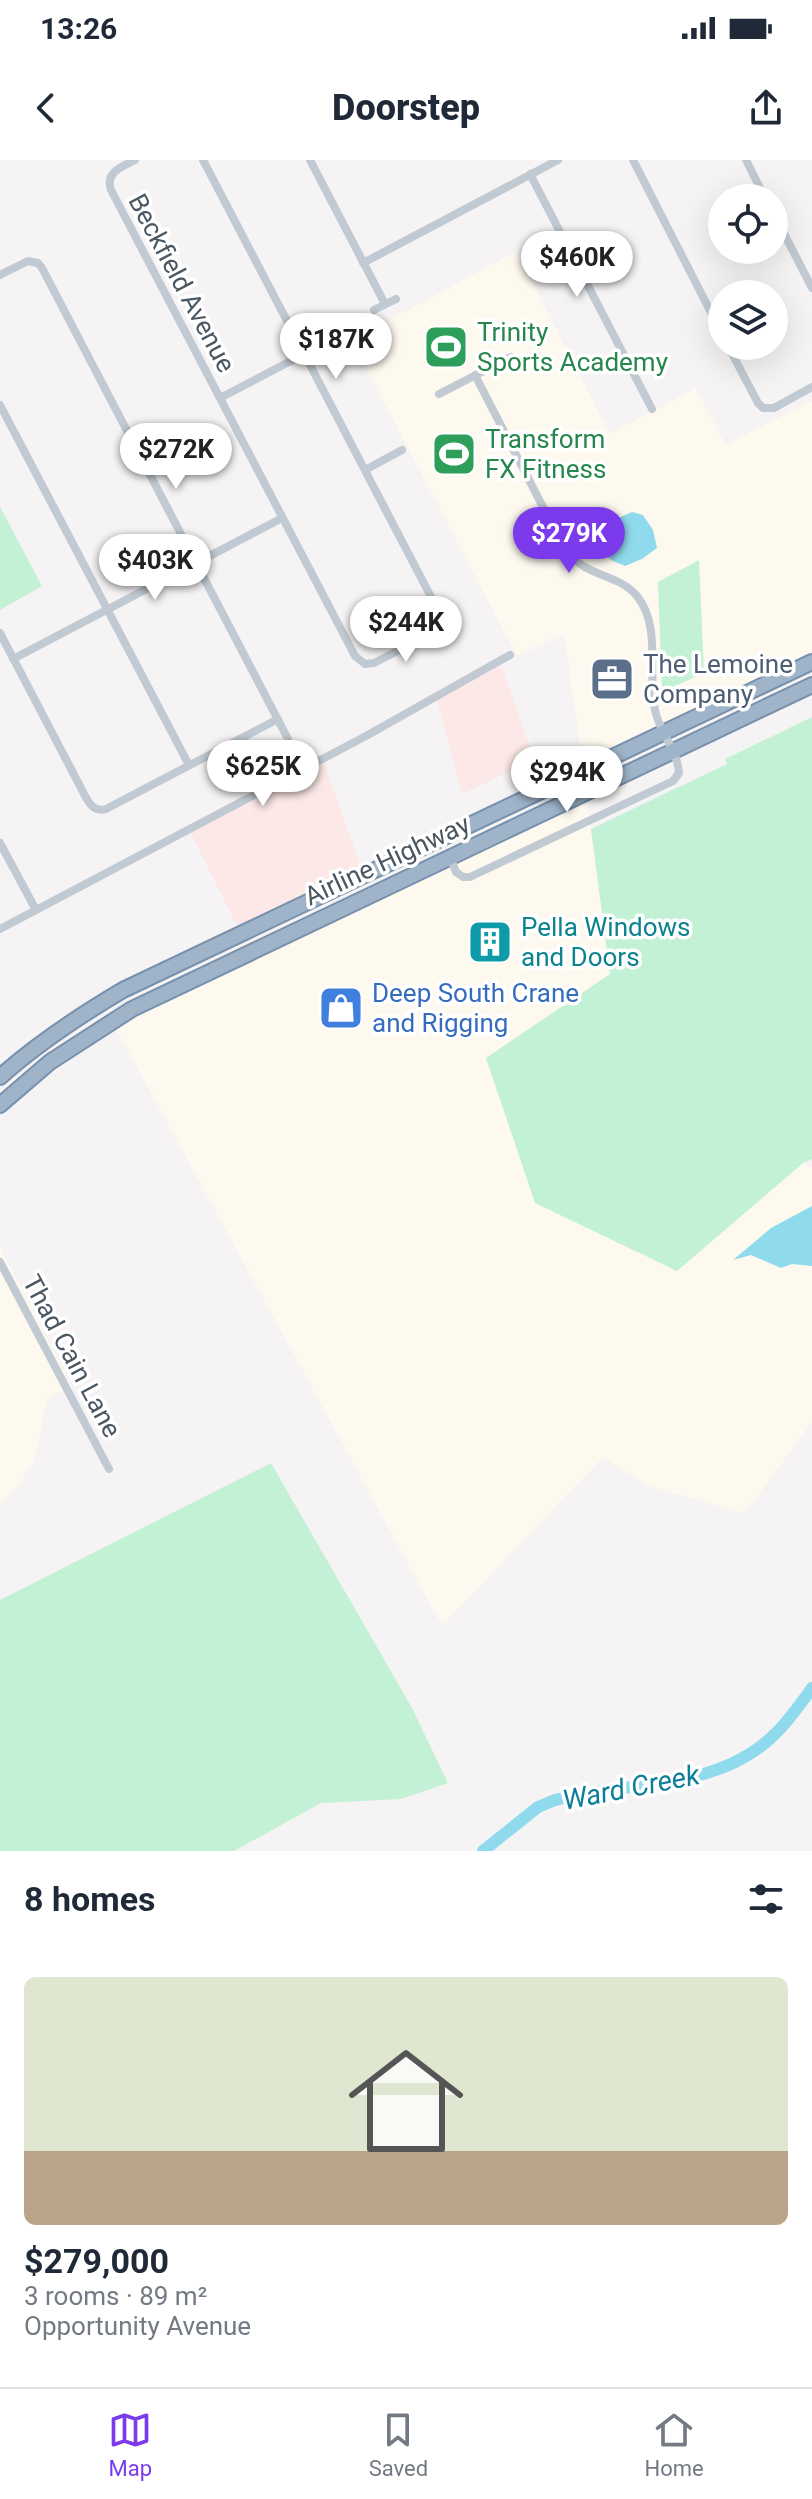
<!DOCTYPE html>
<html lang="en">
<head>
<meta charset="utf-8">
<style>
	:root { --surface:#fff; --page:#f2f2f3; --text:#1f2937; --muted:#747a83; --line:#e0e1e3; --accent:#7c3aed }
	body { margin:0; font-family:Roboto,sans-serif; background:var(--page); color:var(--text); height:100vh; display:flex; flex-direction:column; font-size:30px; white-space:nowrap }
	* { box-sizing:border-box; margin:0 }
	p { font-size:26px; color:var(--muted) }
	.icon { flex:none; width:44px; height:44px; fill:none; stroke:currentColor; stroke-width:2; stroke-linecap:round; stroke-linejoin:round }
	.map { position:relative; height:1691px; overflow:hidden }
	.sheet { display:flex; flex-direction:column; background:var(--surface); flex:1 }
	.sheet>* { flex:none }
	.tools { position:absolute; left:708px; top:24px; display:grid; gap:16px }
	.tools a { display:grid; place-items:center; width:80px; height:80px; border-radius:50%; background:var(--surface); box-shadow:0 8px 32px #0002; font-size:40px }
	.price { position:absolute; translate:-50% -68px; padding:0 18px; border-radius:28px; background:#fff; color:#222; font-size:26px; line-height:52px; filter:drop-shadow(0 2px 4px #0008) }
	.price::after { content:''; position:absolute; left:50%; top:48px; width:24px; height:18px; margin-left:-12px; background:inherit; clip-path:polygon(0 0,100% 0,50% 100%) }
	.price.active { background:var(--accent); color:#fff }
	ul { padding:0; list-style:none }
	li { display:grid; align-content:center; gap:16px; height:424px; padding:0 24px }
	li span { display:grid; place-items:center; height:248px; border-radius:12px; color:#555 }
	li>.icon { margin-inline-start:auto }
	span .icon { width:144px; height:144px; fill:#fffc; stroke-width:1 }
	li b { font-size:34px }
	h2 { display:flex; justify-content:space-between; align-items:center; height:96px; padding:0 24px; font-size:34px }
	.status { display:flex; justify-content:space-between; align-items:center; height:56px; padding:0 40px; background:var(--surface); direction:ltr }
	.status svg { height:22px; fill:currentColor }
	header { display:flex; justify-content:space-between; align-items:center; height:104px; padding:0 24px; background:var(--surface); font-size:36px; font-weight:800 }
	.menu { display:flex; justify-content:space-around; align-items:center; height:112px; border-top:2px solid var(--line); background:var(--surface); font-size:22px; color:var(--muted) }
	.menu a { display:grid; justify-items:center; gap:4px }
	.menu .active { color:var(--accent) }
	.map>svg:first-child { display:block }
</style>
</head>
<body>
<div class="status"><b>13:26</b><svg viewBox="0 0 49 12"><path d="M0 12V9h3v3zM5 12V6h3v6zM10 12V3h3v9zM15 12V0h3v12zM26 1h20v11H26zM47 4h2v5h-2z"/></svg></div>
<header><svg class="icon" aria-label="back" viewBox="0 0 24 24"><path d="M15 5l-7 7 7 7"/></svg>Doorstep<svg class="icon" aria-label="share" viewBox="0 0 24 24"><path d="M12 15V3M7 8l5-5 5 5M5 13v7h14v-7"/></svg></header>
<div class="map">
<svg width="812" height="1691" viewBox="0 0 812 1691">
	<rect width="100%" height="100%" fill="#f5f3f3"/>
	<g fill="#fdf9ef">
		<polygon points="516,91 610,274 696,228 726,285 811,241 812,244 812,492 582,601 564,474 517,496 352,181"/>
		<polygon points="587,640 610,814 487,898 812,1007 812,1262 745,1353 651,1327 603,1297 442,1466 115,867"/>
		<polygon points="0,1087 72,1227 48,1238 34,1301 18,1326 0,1344"/>
	</g>
	<g fill="#fce8e6">
		<polygon points="501,504 534,600 462,634 437,539"/>
		<polygon points="323,601 361,707 237,766 190,671"/>
	</g>
	<g fill="#c3f1d5">
		<polygon points="0,347 42,426 0,450"/>
		<polygon points="699,400 704,513 662,532 658,422"/>
		<polygon points="812,557 812,999 803,1003 677,1111 535,1043 486,898 610,814 591,669 727,604 725,599"/>
		<polygon points="271,1303 412,1548 448,1623 401,1639 321,1643 234,1691 0,1691 0,1440"/>
	</g>
	<g fill="#90daee">
		<polygon points="632,352 643,355 653,370 657,388 642,399 625,406 613,401 586,382 601,366"/>
		<polygon points="812,1046 812,1106 792,1104 781,1108 751,1095 733,1100 771,1068"/>
	</g>
	<g fill="none" stroke-linecap="round" stroke-linejoin="round">
		<path stroke="#90daee" stroke-width="12" d="M483,1691L538,1647L555,1640C630,1620 719,1632 777,1572C790,1559 801,1543 812,1528"/>
		<g stroke="#7690ad" stroke-width="18">
			<g id="trunk">
				<path d="M0,917C38,883 79,856 123,830L812,502"/>
				<polyline points="0,945 50,902 132,849 812,525"/>
			</g>
		</g>
		<g stroke="#c1cad2" stroke-width="8">
			<path d="M135,0C121,7 105,12 111,30L355,496L365,504L374,503L434,472L440,463L441,456L203,0"/>
			<polyline points="310,0 385,144"/>
			<polyline points="633,0 722,174"/>
			<polyline points="746,0 765,38"/>
			<polyline points="530,14 652,249"/>
			<polyline points="774,54 812,128"/>
			<polyline points="363,103 558,0"/>
			<polyline points="0,115 28,101 38,103 42,108 288,579"/>
			<polyline points="374,150 396,139"/>
			<polyline points="728,186 758,243 763,248 774,248 812,227"/>
			<polyline points="439,234 511,197"/>
			<polyline points="220,238 304,194"/>
			<polyline points="0,245 189,605"/>
			<polyline points="365,310 402,290"/>
			<path d="M0,473L81,628C87,639 91,653 106,649L278,559"/>
			<polyline points="13,499 282,358"/>
			<polyline points="0,683 36,750"/>
			<path d="M450,697L456,712L463,717H470L673,621L679,613C678,591 659,572 655,550C647,514 662,467 637,436C623,419 601,417 583,406C574,400 569,392 562,384L475,215"/>
			<polyline points="0,769 366,576 510,495"/>
			<polyline points="0,1102 109,1309"/>
		</g>
		<use href="#trunk" stroke="#9fb4c9" stroke-width="14"/>
	</g>
	<defs>
		<g id="stadium-square" transform="scale(2.3)"><rect x="-9" y="-9" width="18" height="18" rx="4" fill="#2e9e5b" stroke="#fff"/><path d="M0-5a6.5 5 0 1 0 0 10a6.5 5 0 1 0 0-10ZM-3.5-1.8h7v3.6h-7Z" fill="#fff"/></g>
		<g id="office-square" transform="scale(2.3)"><rect x="-9" y="-9" width="18" height="18" rx="4" fill="#5c6f8a" stroke="#fff"/><path d="M-6-3h4V-5.5h4V-3h4V5H-6ZM-1-4.5V-3h2v-1.5ZM-6 0V1H6V0Z" fill="#fff"/></g>
		<g id="building-square" transform="scale(2.3)"><rect x="-9" y="-9" width="18" height="18" rx="4" fill="#0f9aa8" stroke="#fff"/><path d="M-4-6H4V6H1V3H-1V6H-4ZM-2.5-4.3h1.7v1.8h-1.7ZM.8-4.3h1.7v1.8H.8ZM-2.5-1h1.7V.8h-1.7ZM.8-1h1.7V.8H.8Z" fill="#fff"/></g>
		<g id="shop-square" transform="scale(2.3)"><rect x="-9" y="-9" width="18" height="18" rx="4" fill="#3f7fe0" stroke="#fff"/><path d="M-5-2.5h2.3a2.7 3.5 0 0 1 5.4 0H5L5.5 6h-11ZM-1.5-2.5h3a1.5 2.3 0 0 0-3 0Z" fill="#fff"/></g>
	</defs>
	<g fill-rule="evenodd">
		<use href="#stadium-square" x="446" y="187"/>
		<use href="#stadium-square" x="454" y="294"/>
		<use href="#office-square" x="612" y="519"/>
		<use href="#building-square" x="490" y="782"/>
		<use href="#shop-square" x="341" y="848"/>
	</g>
	<g text-anchor="middle" stroke-width="7" stroke-linejoin="round" paint-order="stroke">
		<g font-size="26" fill="#4a5661" stroke="#fff">
			<text transform="translate(182 123) rotate(62)" y="9">Beckfield Avenue</text>
			<text transform="translate(387 700) rotate(-25)" y="9">Airline Highway</text>
			<text transform="translate(72 1196) rotate(62)" y="9">Thad Cain Lane</text>
		</g>
		<g font-size="26" fill="#27864d" stroke="#fff" text-anchor="start">
			<text x="477" y="181">Trinity<tspan x="477" dy="30">Sports Academy</tspan></text>
			<text x="485" y="288">Transform<tspan x="485" dy="30">FX Fitness</tspan></text>
		</g>
		<g font-size="26" fill="#4e5e75" stroke="#fff" text-anchor="start">
			<text x="643" y="513">The Lemoine<tspan x="643" dy="30">Company</tspan></text>
		</g>
		<g font-size="26" fill="#0d838f" stroke="#fff" text-anchor="start">
			<text x="521" y="776">Pella Windows<tspan x="521" dy="30">and Doors</tspan></text>
		</g>
		<g font-size="26" fill="#366cbe" stroke="#fff" text-anchor="start">
			<text x="372" y="842">Deep South Crane<tspan x="372" dy="30">and Rigging</tspan></text>
		</g>
		<g font-size="28" font-style="italic" fill="#0c7c9b" stroke="#fff">
			<text transform="translate(631 1627) rotate(-11)" y="10">Ward Creek</text>
		</g>
	</g>
</svg>
<div class="tools">
<a><svg class="icon" aria-label="locate" viewBox="0 0 24 24"><circle cx="12" cy="12" r="6"/><path d="M12 2v4M12 18v4M2 12h4M18 12h4"/></svg></a>
<a><svg class="icon" aria-label="layers" viewBox="0 0 24 24"><path d="M12 4l9 5-9 5-9-5zM3 14l9 5 9-5"/></svg></a>
</div>
<b class="price" style="left:577px;top:139px">$460K</b>
<b class="price" style="left:336px;top:221px">$187K</b>
<b class="price" style="left:176px;top:331px">$272K</b>
<b class="price active" style="left:569px;top:415px">$279K</b>
<b class="price" style="left:155px;top:442px">$403K</b>
<b class="price" style="left:406px;top:504px">$244K</b>
<b class="price" style="left:263px;top:648px">$625K</b>
<b class="price" style="left:567px;top:654px">$294K</b>
</div>
<section class="sheet">
<h2>8 homes<svg class="icon" aria-label="filters" viewBox="0 0 24 24"><path d="M4 7h16M4 17h16"/><circle cx="9" cy="7" r="2"/><circle cx="15" cy="17" r="2"/></svg></h2>
<ul>
<li><span style="background:linear-gradient(#dfe7d0 70%,#b9a48a 0)"><svg class="icon" aria-label="home" viewBox="0 0 24 24"><path d="M3 11l9-7 9 7M6 9v11h12V9"/></svg></span><div><b>$279,000</b><p>3 rooms · 89 m²</p><p>Opportunity Avenue</p></div></li>
</ul>
</section>
<nav class="menu">
<a class="active"><svg class="icon" aria-label="map" viewBox="0 0 24 24"><path d="M3 6l6-2 6 2 6-2v14l-6 2-6-2-6 2zM9 4v14M15 6v14"/></svg>Map</a>
<a><svg class="icon" aria-label="saved" viewBox="0 0 24 24"><path d="M7 4h10v16l-5-4-5 4z"/></svg>Saved</a>
<a><svg class="icon" aria-label="home" viewBox="0 0 24 24"><path d="M3 11l9-7 9 7M6 9v11h12V9"/></svg>Home</a>
</nav>
</body>
</html>
